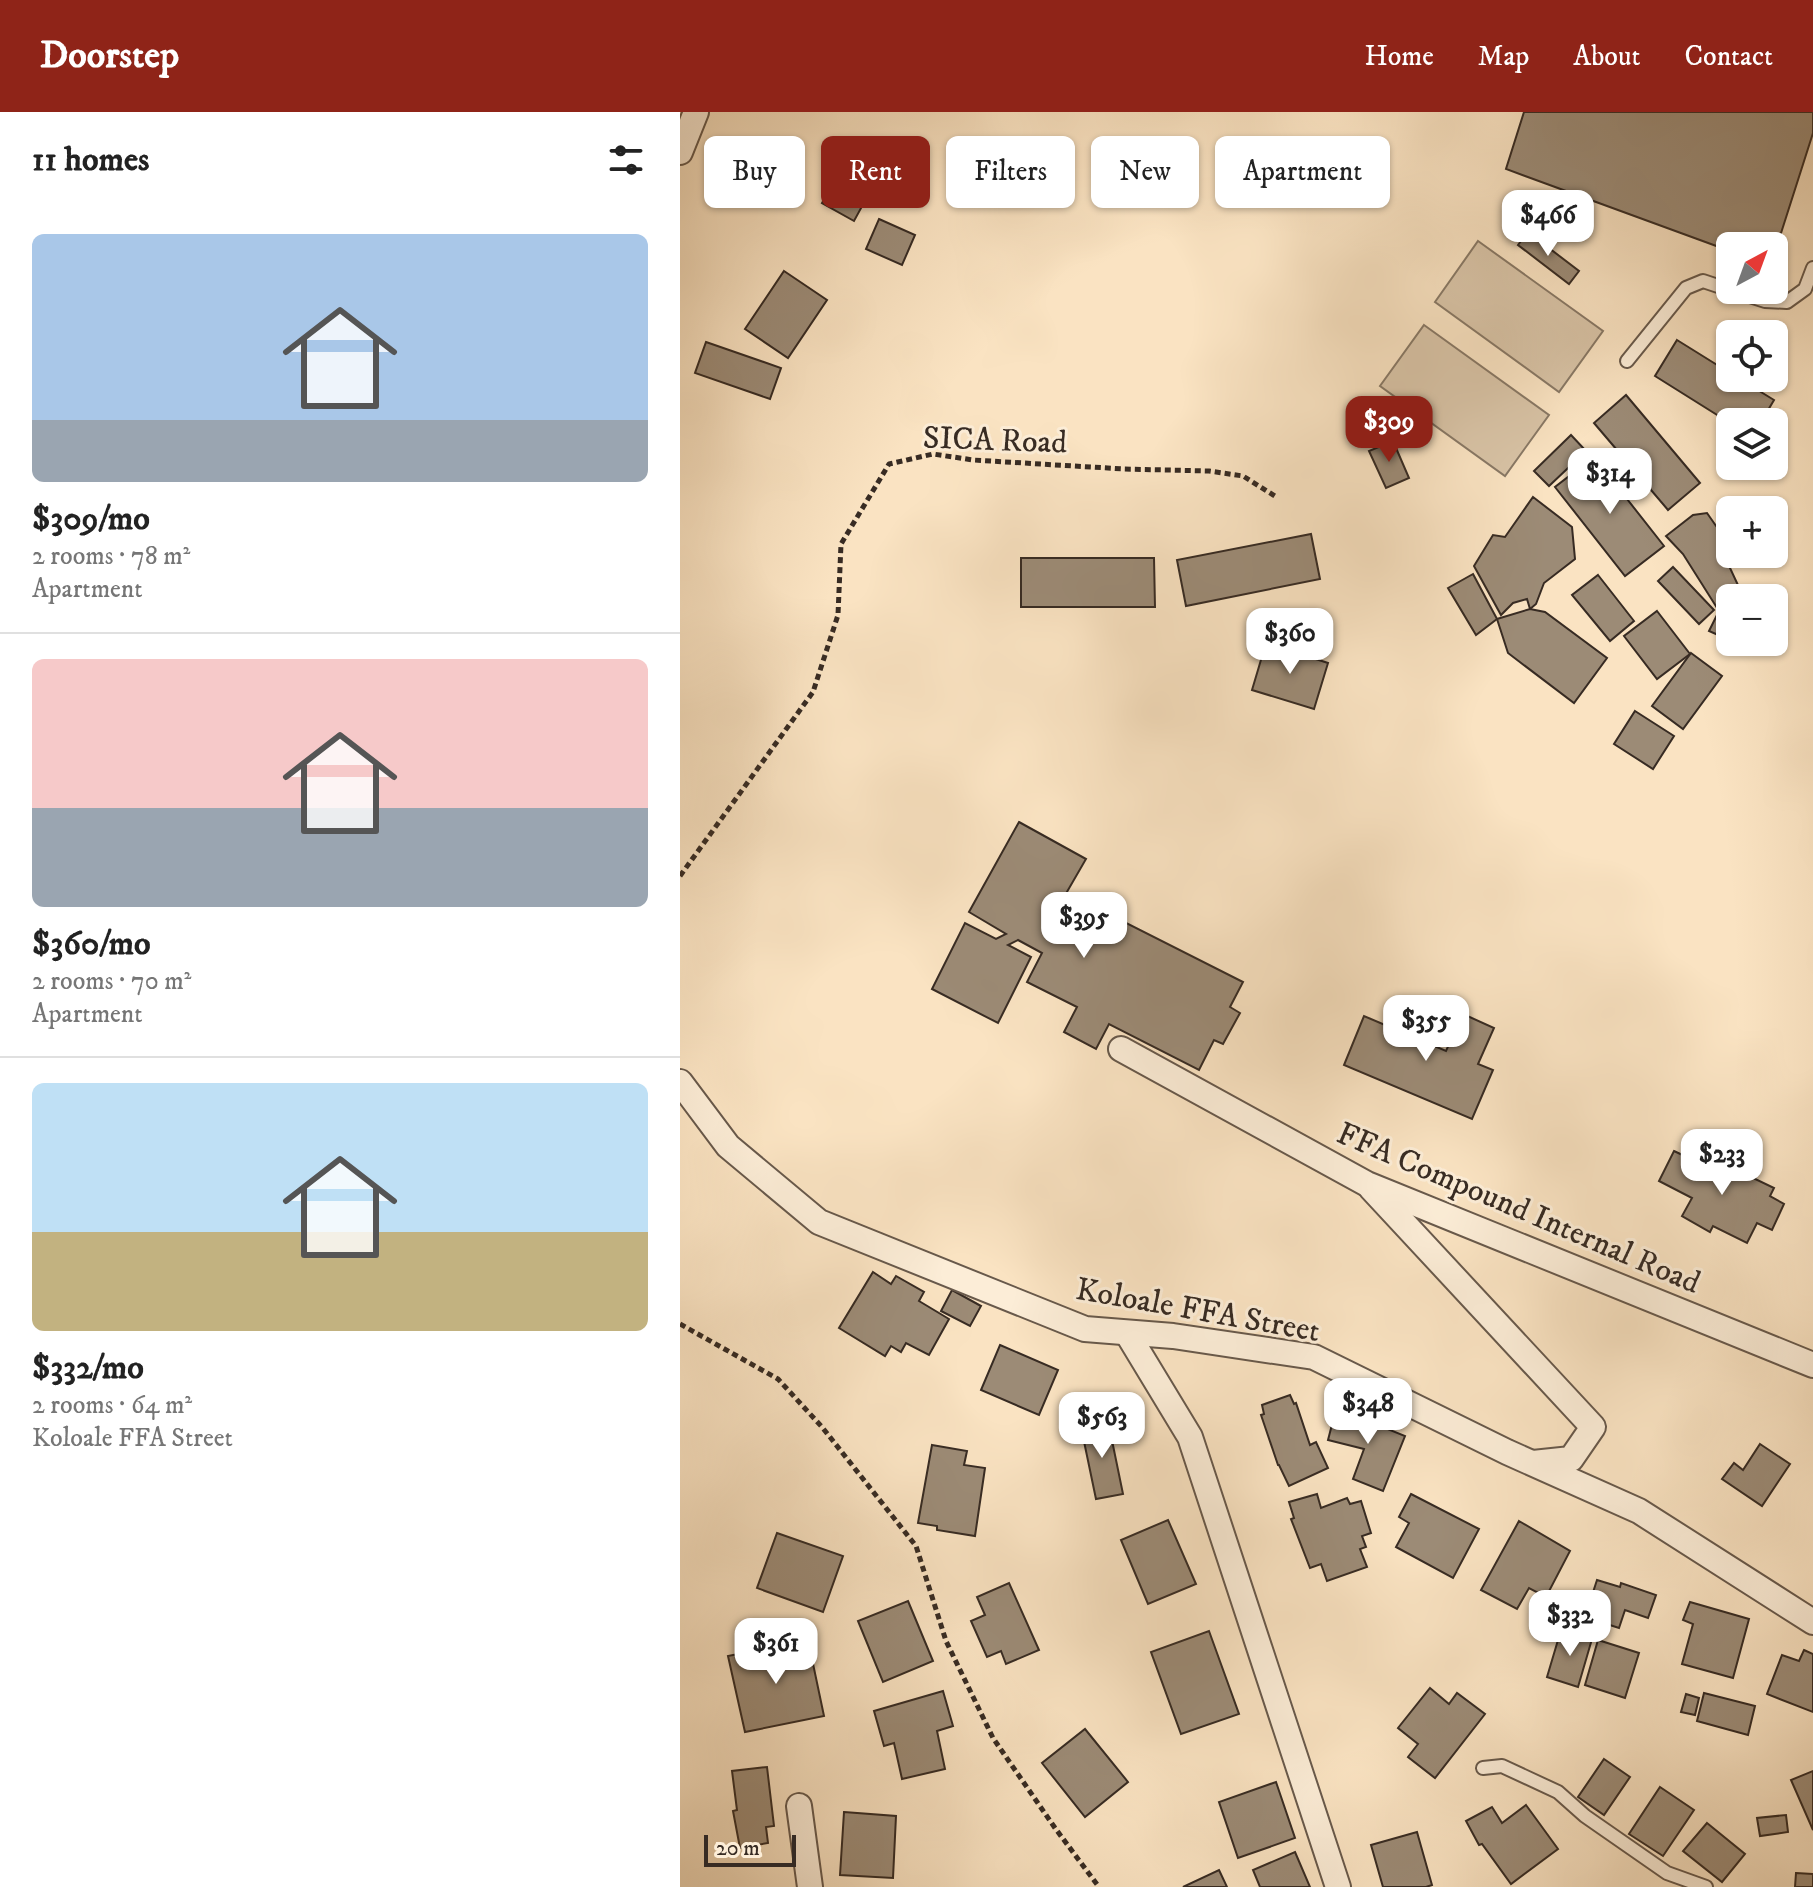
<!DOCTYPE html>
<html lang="en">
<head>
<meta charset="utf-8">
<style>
	:root { --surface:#fff; --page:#f6f6f6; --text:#222; --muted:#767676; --line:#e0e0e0; --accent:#8f2418 }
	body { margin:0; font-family:"IM FELL DW Pica",serif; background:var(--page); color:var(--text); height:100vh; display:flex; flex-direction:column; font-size:30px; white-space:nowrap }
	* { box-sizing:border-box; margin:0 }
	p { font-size:26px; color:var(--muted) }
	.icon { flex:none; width:44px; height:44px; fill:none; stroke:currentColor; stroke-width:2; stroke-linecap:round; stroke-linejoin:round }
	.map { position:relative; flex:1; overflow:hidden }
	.drawer { display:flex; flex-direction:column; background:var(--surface); width:680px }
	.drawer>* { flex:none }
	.hud { position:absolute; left:24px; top:24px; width:760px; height:72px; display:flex; gap:16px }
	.needle { width:52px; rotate:41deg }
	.buttons { position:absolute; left:1036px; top:120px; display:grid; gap:16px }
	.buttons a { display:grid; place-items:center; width:72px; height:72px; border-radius:12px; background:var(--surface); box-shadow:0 2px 6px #0004; font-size:40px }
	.scale { position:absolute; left:24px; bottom:20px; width:92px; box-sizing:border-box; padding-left:8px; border:4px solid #372b23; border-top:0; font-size:22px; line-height:28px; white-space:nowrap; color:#372b23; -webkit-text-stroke:6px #fcedd7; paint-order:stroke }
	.price { position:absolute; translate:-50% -68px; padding:0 18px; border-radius:16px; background:#fff; color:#222; font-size:26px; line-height:52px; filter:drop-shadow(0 2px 4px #0008) }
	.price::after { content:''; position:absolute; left:50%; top:48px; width:24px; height:18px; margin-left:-12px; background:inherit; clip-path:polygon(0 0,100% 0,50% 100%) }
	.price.current { background:var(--accent); color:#fff }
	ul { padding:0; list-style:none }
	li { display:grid; align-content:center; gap:16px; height:424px; padding:0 32px }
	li+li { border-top:2px solid var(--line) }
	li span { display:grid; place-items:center; height:248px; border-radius:12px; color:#555 }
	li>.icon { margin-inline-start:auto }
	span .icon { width:144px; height:144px; fill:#fffc; stroke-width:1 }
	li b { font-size:34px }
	h2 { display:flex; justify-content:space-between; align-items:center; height:96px; padding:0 32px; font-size:34px }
	.pill { padding:0 28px; border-radius:12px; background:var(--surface); box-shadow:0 2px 6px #0004; font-size:28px; line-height:72px }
	.pill.current { background:var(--accent); color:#fff }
	header { display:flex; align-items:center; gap:48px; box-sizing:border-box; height:112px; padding:0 40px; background:var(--accent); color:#fff }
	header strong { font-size:38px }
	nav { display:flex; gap:44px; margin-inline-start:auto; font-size:28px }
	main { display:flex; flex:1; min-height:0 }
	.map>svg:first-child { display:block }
</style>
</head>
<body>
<header>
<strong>Doorstep</strong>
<nav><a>Home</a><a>Map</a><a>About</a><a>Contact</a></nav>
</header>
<main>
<section class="drawer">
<h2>11 homes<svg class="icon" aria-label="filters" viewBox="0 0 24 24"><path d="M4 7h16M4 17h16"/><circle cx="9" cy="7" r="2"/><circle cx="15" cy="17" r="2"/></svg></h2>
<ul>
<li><span style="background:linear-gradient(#a9c7e8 75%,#9aa5b1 0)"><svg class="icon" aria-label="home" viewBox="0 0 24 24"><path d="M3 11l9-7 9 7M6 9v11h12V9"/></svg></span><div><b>$309/mo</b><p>2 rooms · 78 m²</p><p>Apartment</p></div></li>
<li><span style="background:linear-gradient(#f6c9c9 60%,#9aa5b1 0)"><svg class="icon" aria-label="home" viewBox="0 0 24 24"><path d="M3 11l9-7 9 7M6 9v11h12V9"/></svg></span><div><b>$360/mo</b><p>2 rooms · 70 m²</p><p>Apartment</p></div></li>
<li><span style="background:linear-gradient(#bfe0f5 60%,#c2b280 0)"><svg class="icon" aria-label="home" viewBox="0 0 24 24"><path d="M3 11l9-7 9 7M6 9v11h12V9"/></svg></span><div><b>$332/mo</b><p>2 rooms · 64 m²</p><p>Koloale FFA Street</p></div></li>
</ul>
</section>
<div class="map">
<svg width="1133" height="1775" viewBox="0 0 1133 1775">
	<rect width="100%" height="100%" fill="#fae3c2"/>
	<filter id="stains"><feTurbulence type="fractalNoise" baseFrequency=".0025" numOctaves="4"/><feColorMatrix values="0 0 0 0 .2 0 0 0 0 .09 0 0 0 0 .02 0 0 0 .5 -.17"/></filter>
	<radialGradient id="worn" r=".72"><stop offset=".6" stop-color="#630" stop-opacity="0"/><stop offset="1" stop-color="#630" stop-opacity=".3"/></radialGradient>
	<g fill="#d9c4a7" stroke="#887865" stroke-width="2">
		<polygon points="798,129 923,219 879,280 755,190"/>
		<polygon points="744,213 869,303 825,364 700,274"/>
	</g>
	<g fill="#9c8b76" stroke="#372b23" stroke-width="2">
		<polygon points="844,0 1133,0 1133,21 1094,143 1094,134 1050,134 1050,139 826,57"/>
		<polygon points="154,69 186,87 174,109 142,91"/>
		<polygon points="199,107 235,123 222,153 186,137"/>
		<polygon points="848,120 899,159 889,172 838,133"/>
		<polygon points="104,159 147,188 108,246 65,217"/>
		<polygon points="997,228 1050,261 1050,266 1058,266 1094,288 1081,310 1050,311 975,264"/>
		<polygon points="26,230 101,256 90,287 15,261"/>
		<polygon points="946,283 1020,371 988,398 914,311"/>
		<polygon points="891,323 906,339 869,374 854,359"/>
		<polygon points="713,329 729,366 706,376 689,339"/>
		<polygon points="914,345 984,434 945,464 875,375"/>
		<polygon points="853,385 892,415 895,447 864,471 856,492 850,497 847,487 833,491 821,503 794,454 813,423 825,425"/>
		<polygon points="1027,401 1048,431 1043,441 1064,486 1050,486 1050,522 1045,526 1029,519 1039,499 1003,442 986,424 1013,403"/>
		<polygon points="631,422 640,467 506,494 497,448"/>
		<polygon points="341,446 474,446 475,495 341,495"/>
		<polygon points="993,455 1034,498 1019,512 978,469"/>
		<polygon points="793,462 817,507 796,523 768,476"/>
		<polygon points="918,463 954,509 930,529 892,483"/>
		<polygon points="850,497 865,500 927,546 894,591 828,541 817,507"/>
		<polygon points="977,499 1010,542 977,567 944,524"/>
		<polygon points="586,531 648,551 634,597 572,578"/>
		<polygon points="1011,541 1042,564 1003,617 972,594"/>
		<polygon points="955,599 994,624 973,657 934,632"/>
		<polygon points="339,710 406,747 369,811 375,815 391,783 563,870 550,895 560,901 543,932 534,928 519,958 429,912 416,937 384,920 397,895 347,870 362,841 338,828 328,833 351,845 318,911 252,877 285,811 316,827 326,822 289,800"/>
		<polygon points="783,902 814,916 798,952 813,958 792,1007 664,953 684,904 766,939"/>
		<polygon points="994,1039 1032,1057 1036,1048 1094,1076 1090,1084 1104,1092 1092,1118 1077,1111 1067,1131 1033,1114 1030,1120 1002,1104 1012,1086 979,1069"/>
		<polygon points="193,1160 211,1172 216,1164 244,1180 239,1189 269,1207 249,1243 226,1231 221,1240 211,1234 205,1244 159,1216"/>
		<polygon points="272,1178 301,1194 290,1214 261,1199"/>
		<polygon points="320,1233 378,1258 359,1303 301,1278"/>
		<polygon points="610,1283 614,1292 616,1291 630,1333 636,1330 648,1356 609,1374 599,1353 598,1353 581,1303 584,1302 582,1293"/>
		<polygon points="656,1297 696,1307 695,1312 725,1324 703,1379 673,1367 684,1337 648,1328"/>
		<polygon points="428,1309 443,1382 416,1387 401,1315"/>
		<polygon points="1080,1332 1110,1352 1082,1394 1042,1367 1054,1351 1063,1358"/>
		<polygon points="252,1333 287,1339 284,1353 305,1356 295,1424 257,1418 257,1414 238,1411"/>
		<polygon points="637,1382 641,1396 667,1386 670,1392 681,1389 691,1421 682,1424 686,1435 680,1437 687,1455 647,1469 641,1452 630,1456 611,1407 614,1406 609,1390"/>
		<polygon points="731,1382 799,1417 773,1466 716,1435 729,1411 719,1405"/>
		<polygon points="488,1408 516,1472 468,1492 441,1428"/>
		<polygon points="839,1409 890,1439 866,1485 849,1476 837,1497 801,1478"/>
		<polygon points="97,1421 163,1444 143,1500 77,1476"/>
		<polygon points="917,1468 940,1475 941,1471 976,1483 968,1506 945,1498 939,1516 905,1505"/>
		<polygon points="329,1471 359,1538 326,1552 321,1539 307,1545 291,1509 305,1503 297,1485"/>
		<polygon points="228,1489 253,1549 203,1570 178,1509"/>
		<polygon points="1010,1490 1069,1507 1053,1566 1002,1552 1013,1512 1003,1508"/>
		<polygon points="881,1518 912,1527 898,1575 867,1565"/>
		<polygon points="529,1519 559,1602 501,1622 471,1540"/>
		<polygon points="128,1528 144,1604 65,1620 48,1544"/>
		<polygon points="918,1528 959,1541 945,1586 905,1573"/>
		<polygon points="1124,1538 1133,1542 1133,1600 1087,1582 1102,1543 1119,1549"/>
		<polygon points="750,1576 769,1592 777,1581 805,1602 755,1666 728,1645 738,1632 718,1616"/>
		<polygon points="263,1579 273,1614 257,1619 265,1657 222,1667 214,1631 204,1634 194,1599"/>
		<polygon points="1024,1581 1075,1594 1068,1623 1017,1609"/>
		<polygon points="1006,1582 1019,1586 1015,1603 1001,1600"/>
		<polygon points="405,1617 448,1670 405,1705 362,1651"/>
		<polygon points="924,1647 950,1665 924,1703 898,1685"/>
		<polygon points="87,1655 94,1714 86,1715 88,1731 60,1736 53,1699 57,1698 52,1659"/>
		<polygon points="1133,1659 1133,1718 1111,1668"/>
		<polygon points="596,1670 615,1726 558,1746 539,1690"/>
		<polygon points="980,1675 1014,1698 983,1744 949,1722"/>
		<polygon points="846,1693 878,1737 831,1772 802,1732 799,1733 786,1709 812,1695 822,1711"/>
		<polygon points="164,1700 216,1704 213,1766 160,1763"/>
		<polygon points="1106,1703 1108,1720 1080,1724 1077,1706"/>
		<polygon points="1027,1711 1065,1742 1042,1770 1003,1739"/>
		<polygon points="737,1720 752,1773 746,1775 703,1775 691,1733"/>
		<polygon points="615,1740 630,1775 580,1775 573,1758"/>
		<polygon points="539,1758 547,1775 503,1775"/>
		<polygon points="1116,1761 1133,1762 1133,1775 1115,1775"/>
	</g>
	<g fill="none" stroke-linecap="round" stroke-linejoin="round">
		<g stroke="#68594b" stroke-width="16">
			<g id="lane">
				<polyline points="1051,178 1085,189 1107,190 1125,177 1133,156"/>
				<polyline points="947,249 1006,176 1023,169 1050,178"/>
				<polyline points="803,1656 822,1654 878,1680 905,1704 987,1761 1026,1775"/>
			</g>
		</g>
		<g stroke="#68594b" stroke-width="28">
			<g id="street">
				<polyline points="0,40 16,0"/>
				<polyline points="441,937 687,1072 1133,1253"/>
				<polyline points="0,970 48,1034 139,1110 405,1217 493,1224 634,1245 827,1340 959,1399 1133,1510"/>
				<polyline points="691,1076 913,1315 891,1347 853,1351"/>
				<polyline points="447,1221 510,1325 658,1775"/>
				<polyline points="119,1694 130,1775"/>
			</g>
		</g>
		<g stroke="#372b23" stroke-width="5" stroke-dasharray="6 4" stroke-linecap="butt">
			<polyline points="0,764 133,580 158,503 161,432 209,352 253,342 293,348 444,357 529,359 563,364 598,386"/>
			<polyline points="0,1212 98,1267 142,1315 236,1434 266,1529 313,1626 375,1716 419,1775"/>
		</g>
		<use href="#lane" stroke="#fcedd7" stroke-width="12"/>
		<use href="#street" stroke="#fcedd7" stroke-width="24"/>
	</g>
	<g text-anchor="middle" stroke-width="6" stroke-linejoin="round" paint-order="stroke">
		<g font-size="32" fill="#372b23" stroke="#fcedd7">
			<text transform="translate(315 327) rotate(2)" y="11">SICA Road</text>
			<text transform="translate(839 1095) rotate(23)" y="11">FFA Compound Internal Road</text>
			<text transform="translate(518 1197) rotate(10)" y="11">Koloale FFA Street</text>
		</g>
	</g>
	<rect width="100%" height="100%" filter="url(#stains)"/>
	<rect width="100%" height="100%" fill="url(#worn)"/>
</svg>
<div class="buttons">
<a><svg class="needle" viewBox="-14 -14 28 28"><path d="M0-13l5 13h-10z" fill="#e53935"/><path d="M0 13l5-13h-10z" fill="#767676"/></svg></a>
<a><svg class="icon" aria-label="locate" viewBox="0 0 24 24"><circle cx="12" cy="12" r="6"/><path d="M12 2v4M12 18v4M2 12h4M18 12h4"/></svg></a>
<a><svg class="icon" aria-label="layers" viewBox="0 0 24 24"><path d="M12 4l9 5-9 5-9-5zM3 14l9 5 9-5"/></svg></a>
<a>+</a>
<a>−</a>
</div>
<div class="scale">20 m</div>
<b class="price" style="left:868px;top:146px">$466</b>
<b class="price current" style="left:709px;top:352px">$309</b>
<b class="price" style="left:930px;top:404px">$314</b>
<b class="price" style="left:610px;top:564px">$360</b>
<b class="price" style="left:404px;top:848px">$395</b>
<b class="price" style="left:746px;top:951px">$355</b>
<b class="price" style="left:1042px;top:1085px">$233</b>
<b class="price" style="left:688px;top:1334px">$348</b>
<b class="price" style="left:422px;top:1348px">$563</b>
<b class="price" style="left:890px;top:1546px">$332</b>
<b class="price" style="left:96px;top:1574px">$361</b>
<div class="hud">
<a class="pill">Buy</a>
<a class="pill current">Rent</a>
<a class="pill">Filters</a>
<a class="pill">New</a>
<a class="pill">Apartment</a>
</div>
</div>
</main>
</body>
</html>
